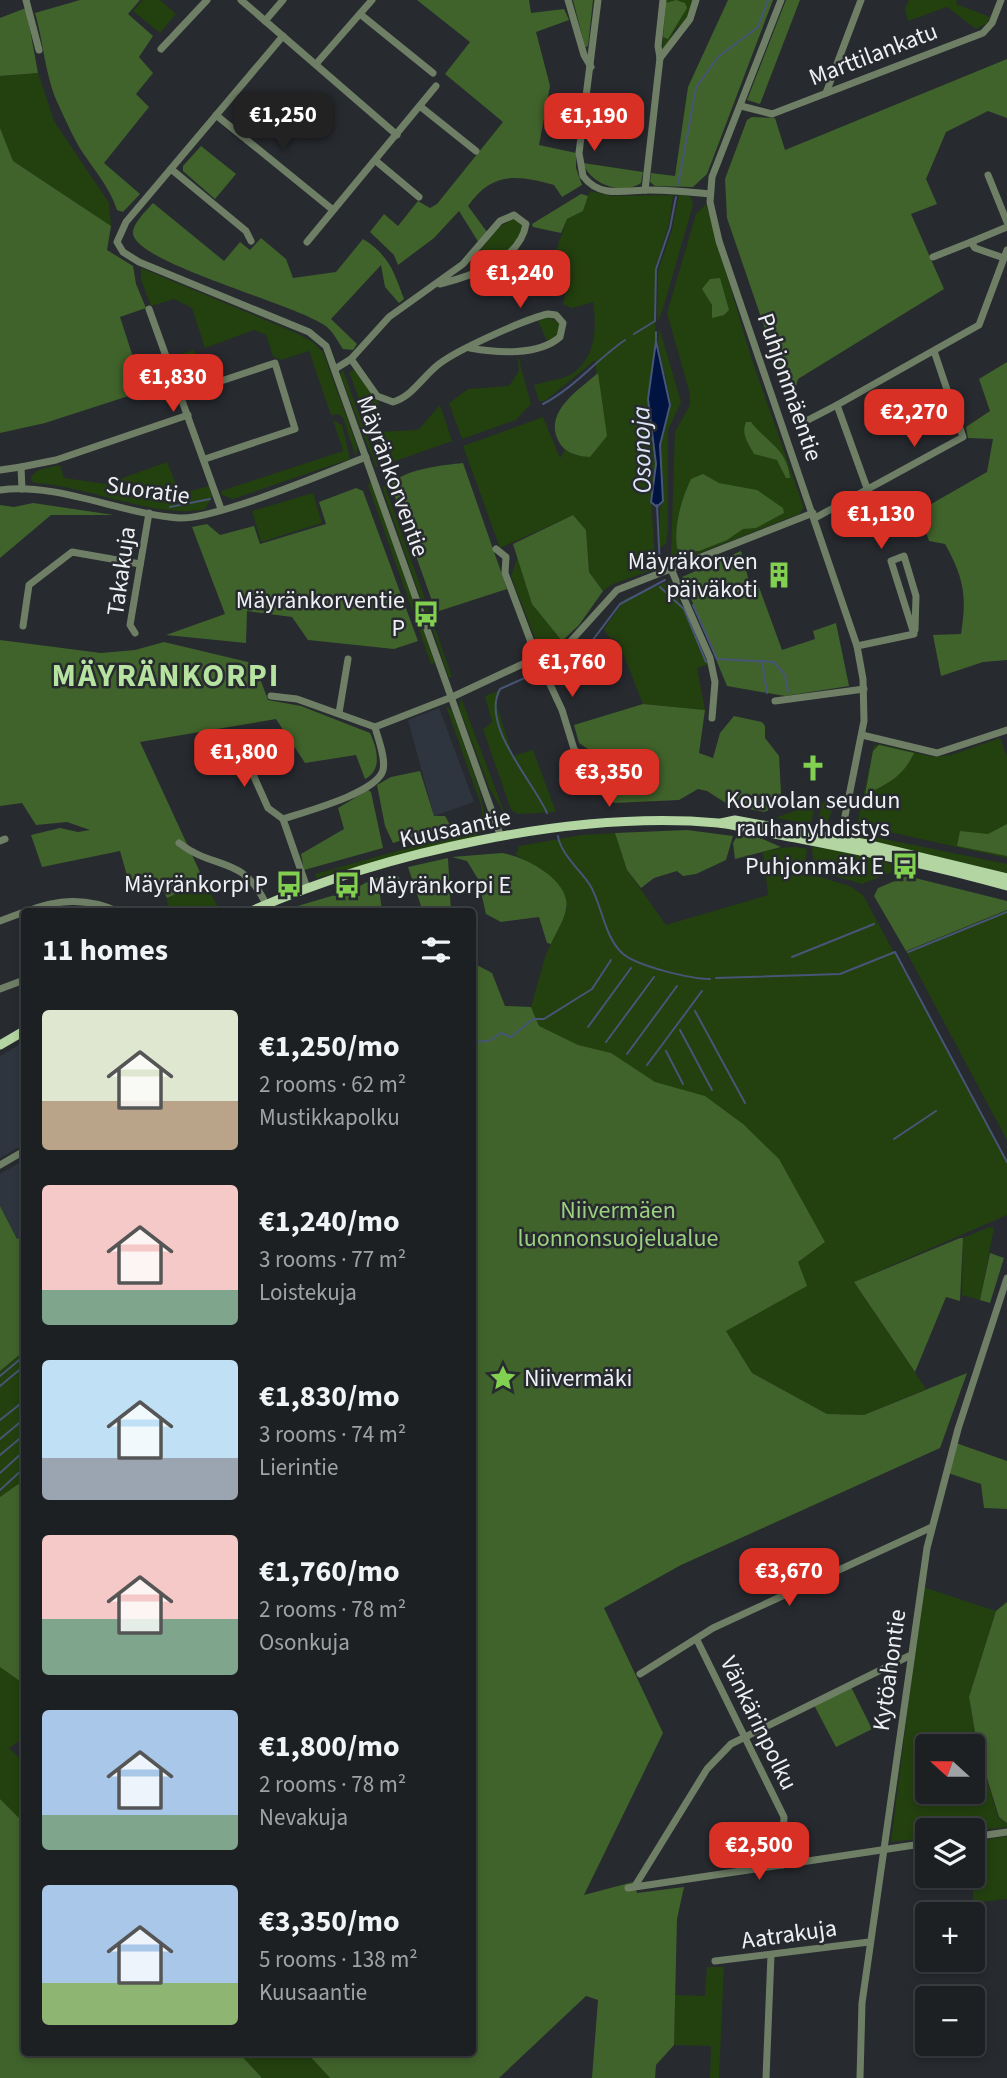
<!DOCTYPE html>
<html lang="en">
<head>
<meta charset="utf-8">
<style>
	:root { --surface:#1d2023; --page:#25282b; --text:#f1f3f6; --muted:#a0a3a6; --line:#3b3e41; --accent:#d93025 }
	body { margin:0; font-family:"Source Sans 3",sans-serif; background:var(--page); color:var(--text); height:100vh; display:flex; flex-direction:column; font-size:26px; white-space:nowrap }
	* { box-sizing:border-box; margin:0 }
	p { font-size:23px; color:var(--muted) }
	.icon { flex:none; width:38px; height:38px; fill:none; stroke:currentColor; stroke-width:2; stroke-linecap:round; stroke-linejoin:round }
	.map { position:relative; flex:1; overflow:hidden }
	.details { position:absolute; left:21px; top:908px; width:455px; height:1148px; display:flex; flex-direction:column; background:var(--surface); border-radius:7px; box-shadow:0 4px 10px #0003,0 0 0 2px var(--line) }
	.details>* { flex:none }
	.needle { width:46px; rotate:291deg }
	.tools { position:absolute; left:915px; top:1734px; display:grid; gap:14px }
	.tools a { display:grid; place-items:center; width:70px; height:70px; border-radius:7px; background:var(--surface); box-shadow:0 4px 10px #0003,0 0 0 2px var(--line); font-size:35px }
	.price { position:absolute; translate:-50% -60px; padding:0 16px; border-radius:14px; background:var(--accent); color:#fff; font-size:23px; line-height:46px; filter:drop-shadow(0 2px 4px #0008) }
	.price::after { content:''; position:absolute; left:50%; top:42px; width:21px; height:16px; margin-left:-10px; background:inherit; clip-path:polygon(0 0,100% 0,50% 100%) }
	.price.selected { background:#222; color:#fff }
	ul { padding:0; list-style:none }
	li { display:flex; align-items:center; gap:21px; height:175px; padding:0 21px }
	li span { display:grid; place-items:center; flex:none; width:196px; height:140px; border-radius:7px; color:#555 }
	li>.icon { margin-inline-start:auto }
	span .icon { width:84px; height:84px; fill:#fffc; stroke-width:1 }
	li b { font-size:30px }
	h2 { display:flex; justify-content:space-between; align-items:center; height:84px; padding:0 21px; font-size:30px }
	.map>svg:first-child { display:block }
</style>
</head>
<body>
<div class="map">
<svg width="1007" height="2078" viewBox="0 0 1007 2078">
	<rect width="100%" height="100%" fill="#272a2f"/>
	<g fill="#2f353f">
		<polygon points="439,708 474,802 434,816 408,720"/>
		<polygon points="24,1042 24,1144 0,1158 0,1056"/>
		<polygon points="24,1160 24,1235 17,1239 0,1206 0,1174"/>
	</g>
	<g fill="#23400f" fill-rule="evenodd">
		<polygon points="143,0 160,0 176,14 160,33 133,11"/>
		<polygon points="665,0 694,0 682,29 678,26 671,37 672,41 662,50"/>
		<polygon points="909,0 957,0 956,4 990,17 987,23 976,29 947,7 908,21 905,9"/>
		<polygon points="38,73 54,121 109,203 111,226 13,161 0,128 0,76"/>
		<path d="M590,191L612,196L673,195L669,224L655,269V353L648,399L656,464L651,497L655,560L651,563L655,569L613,584L603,591L589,572L586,530L573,515L500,548L463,446L543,417L560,458L565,450L577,456L600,398L595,360L545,401H539L534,385C545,381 562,380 572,374C596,358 597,327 593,302L572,308L563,304L568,282L551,265L567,219L583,211Z"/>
		<polygon points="679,194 691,197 693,205 662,312 657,322 658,271 672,230"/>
		<polygon points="706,204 751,357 804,508 799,514 677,562 671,556 675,432 690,405 690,394 667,313 696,214"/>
		<polygon points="514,218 522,222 523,230 509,250 466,273 481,258 478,253 498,228"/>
		<polygon points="141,268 294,332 313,342 323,352 357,446 356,457 343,418 339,414 331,415 309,351 281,360 273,356 266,335 254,330 205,348 192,308 174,299 151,306 141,280"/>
		<polygon points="549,317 560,324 559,335 548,343 538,321"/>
		<polygon points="659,327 681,402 668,430 668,528 666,544 659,548 660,509 663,498 660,480 660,445 670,399 658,343"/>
		<polygon points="194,350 205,378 187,385 181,382 172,357"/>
		<polygon points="517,353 531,404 516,420 462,439 449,403 468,389 509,386 519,371"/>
		<polygon points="343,370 378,467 376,467 340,374"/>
		<polygon points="354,370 379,403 379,432 418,430 440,405 452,441 384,465 349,372"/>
		<polygon points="333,420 342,425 350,459 233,499 222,495 221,491 343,451"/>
		<path d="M167,462L180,494L209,486L213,496L205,509C158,520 85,485 34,483L30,478L38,470L60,465L64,478L106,484Z"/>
		<polygon points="371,482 435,663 431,664 368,485"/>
		<polygon points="385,486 431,616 427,617 382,487"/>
		<polygon points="313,493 322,523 261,542 252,511"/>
		<polygon points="518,556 532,604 562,641 540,651 511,576"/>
		<polygon points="670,581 709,664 697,668 705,710 643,704 618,641 609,637 604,629 625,599"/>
		<polygon points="430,622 433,622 452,677 449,678"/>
		<polygon points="501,690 496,703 513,756 533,750 556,812 518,814 511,810 483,729 492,722 485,696"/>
		<polygon points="461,698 506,817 489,787 459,707"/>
		<polygon points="446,706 452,711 479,788 486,822 483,822 481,805"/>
		<polygon points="1000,738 1007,756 1007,858 857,825 874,746 879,744 933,757 951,755"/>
		<polygon points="833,798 835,802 826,826 817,825 821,804"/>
		<polygon points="808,806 814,810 811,824 775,818"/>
		<polygon points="486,826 476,837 316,878 315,874"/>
		<polygon points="850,832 1007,864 1007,873 862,839"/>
		<path d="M615,833L627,870L666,925L768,895L763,852C778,848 792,845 807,849L805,865L809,874L850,886L863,895L1007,1163V1215L854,1282L926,1389L864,1415L827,1414L752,1373L539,1026L531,1007L545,957L567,908L543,871L516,855L519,846L582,835Z"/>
		<path d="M812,847C837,850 882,853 897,870L862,884L814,870Z"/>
		<polygon points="204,881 218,907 206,912 168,912 167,898"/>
		<polygon points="1007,910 1007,1140 906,951"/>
		<polygon points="989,1227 994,1228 980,1300 962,1295 963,1238"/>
		<polygon points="24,1351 24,1480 0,1497 0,1371"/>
		<polygon points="24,1558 24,1738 9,1748 24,1762 24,1823 0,1799 0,1590"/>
		<path d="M923,1587L996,1611L969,1697L978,1749L998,1817L1007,1823V1827L973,1831L928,1830L927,1838L891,1842ZM928,1746H973V1792H928Z"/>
		<polygon points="1007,1836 1007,1899 973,1903 973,1842"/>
		<polygon points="707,1967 724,1967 719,2078 710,2078 711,2046 674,2045 675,1995 705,1996"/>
		<polygon points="239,2053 307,2053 330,2078 262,2078"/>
	</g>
	<g fill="#40632b">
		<path d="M80,0H140L128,14L153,36L139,57L153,73L136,94L149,107L104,163L140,194L123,212L117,210C109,186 94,170 81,150C73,137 66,121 59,106C45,77 44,44 35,13Z"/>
		<path d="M417,0H529L531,13L564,9L569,20L536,32L550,86L539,145L576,153V168L582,185L562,197L554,185C518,175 492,171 468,206L487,232L479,243L459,211L434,238L398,265L394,255L370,232L384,214L398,226L418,201L430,208L437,204L503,122L445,74L470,42Z"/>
		<polygon points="573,0 593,0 588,46 585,47"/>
		<polygon points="676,0 685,3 687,8 668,39 663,37 666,3"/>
		<polygon points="728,0 773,0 707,174 693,187 655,186 650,182 651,173 675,176 688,87"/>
		<polygon points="786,0 800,0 760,104 747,100"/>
		<polygon points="26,8 38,73 0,76 0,18"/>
		<polygon points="1007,59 1007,118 988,111 946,132 926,179 937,204 911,214 944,289 798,379 791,405 727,218 725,179 747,120 752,117 775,118 785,150"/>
		<polygon points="0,128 13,161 111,226 107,250 133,266 136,284 146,308 120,317 144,391 45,423 0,433"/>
		<polygon points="201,146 236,174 215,199 183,171 183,166"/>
		<path d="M583,163L643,172L641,183C622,196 590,184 583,163Z"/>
		<polygon points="581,194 588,196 583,211 567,219 561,233 533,227 532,224"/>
		<path d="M153,203L224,261L240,242L250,250L261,238L286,259L293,278L336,272L363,239C389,255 394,272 404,299L399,303L385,287L381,265L331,319L357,344L353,350L343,349C338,342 334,333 327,327C299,305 138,264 133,234C132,224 147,210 153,203Z"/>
		<polygon points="720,278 729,310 724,315 712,318 712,305 702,289 710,279"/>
		<path d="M1007,362V660L983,662L941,676L933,635L961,634C967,596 964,578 945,544L929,541L919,511L987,472L993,439L968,438L966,427L990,411L979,379Z"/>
		<path d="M598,373L607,436L590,457C576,456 564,453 558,440C544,411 580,389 598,373Z"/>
		<path d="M746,422H751C767,443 787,448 790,478H786L777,460L754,454C748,442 741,435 746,422Z"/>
		<path d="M463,463L507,589L436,612L391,486C400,469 445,465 463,463Z"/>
		<path d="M703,474L719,483L757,490L783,508L784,513L756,528L743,529L727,540L699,551L682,552L677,548C674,525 681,500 691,479Z"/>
		<polygon points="356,488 363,491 418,641 394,649 308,640 292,617 247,611 246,643 166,635 225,614 192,527 207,524 220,535 254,526 260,544 326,524 319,502"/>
		<polygon points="33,503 114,515 51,515 0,558 0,505 14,507"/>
		<polygon points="573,515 586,530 589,572 603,591 579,625 562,641 532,604 513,544"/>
		<polygon points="741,551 751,589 759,587 782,650 815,639 813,631 836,623 849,686 785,696 727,686 682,577"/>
		<path d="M0,640L101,653L135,650L164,642L248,662L256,668L268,700L301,706L370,733C377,748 383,770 365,779L356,755L305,763L276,719L140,742L204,881L167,898L161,887L132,893L120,851L42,867L31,835L60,828L78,832L90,830L67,822L36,825L22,803L0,806Z"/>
		<polygon points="643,704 705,710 699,753 713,758 720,733 734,716 762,722 765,726 765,738 779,756 781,793 773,808 764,812 729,805 707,791 698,789 679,800 615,803 599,793 594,784 600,769 597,755 579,743 574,725"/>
		<path d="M879,745L914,753C903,777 887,784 865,795L873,751Z"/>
		<polygon points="420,771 434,816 445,816 450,825 393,843 385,826 377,785 391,777"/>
		<polygon points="368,790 371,792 383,848 304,870 301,854 344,829 338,808"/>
		<polygon points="1007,824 1007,856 957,846 960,831 988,834"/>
		<polygon points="687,830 733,836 726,860 696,874 683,876 677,871 654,878 641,888 627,870 615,833"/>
		<polygon points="737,836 760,838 781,847 735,859 733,843"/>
		<path d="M502,853C525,856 572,881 566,909C564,921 555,934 551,944L547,943L539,917L501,922L486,914L478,879L467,861L452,857Z"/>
		<polygon points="448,858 451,912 423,912 408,867"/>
		<polygon points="397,875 408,889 380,895 382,912 277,912 352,890 373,879"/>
		<polygon points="907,876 1007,901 1007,910 906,951 874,896 878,888"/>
		<polygon points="473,963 492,973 505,1006 531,1007 539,1026 578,1045 611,1053 655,1082 705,1096 743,1124 779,1159 825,1242 798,1262 807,1286 726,1331 752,1373 827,1414 864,1415 967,1373 940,1448 681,1565 604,1608 663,1733 584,1895 633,1882 637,1893 684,1887 677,1919 674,2045 656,2065 655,2078 592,2078 598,2000 586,1996 499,2078 330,2078 307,2053 472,2053"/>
		<polygon points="0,1206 17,1239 24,1235 24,1351 0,1371"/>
		<polygon points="960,1238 963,1238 960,1301 946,1297 915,1372 854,1282"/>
		<polygon points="990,1253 1004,1258 990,1303 980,1300"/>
		<polygon points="956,1443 1007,1461 1007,1509 984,1508 981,1484 948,1473"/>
		<polygon points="24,1480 24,1684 0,1667 0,1497"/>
		<polygon points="1007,1602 1007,1823 999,1817 978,1749 969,1697 996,1611"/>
		<polygon points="851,1687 872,1729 836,1747 814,1705"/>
		<polygon points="0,1799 24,1823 24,2053 239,2053 262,2078 0,2078"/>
	</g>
	<polygon fill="#001341" stroke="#475576" stroke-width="2" points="656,341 670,405 660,445 663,501 657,507 651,502 656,464 648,399"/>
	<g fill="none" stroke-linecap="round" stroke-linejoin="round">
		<g stroke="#475576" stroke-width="2">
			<polyline points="678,185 696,88 718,57 758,27 768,0"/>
			<polyline points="656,332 656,342"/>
			<polyline points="634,334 655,321 656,269 670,228 676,197"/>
			<path d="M543,404C574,388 596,360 625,340"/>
			<polyline points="657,505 660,567"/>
			<polyline points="170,507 210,499"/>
			<polyline points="660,587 684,609 706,662"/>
			<polyline points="693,605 717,659 774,662 785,675 788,692"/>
			<polyline points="762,660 767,693"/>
			<polyline points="553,665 586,649 620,604 665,580"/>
			<path d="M536,673L500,689C480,725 533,781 547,813"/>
			<path d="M558,836C560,853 581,871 590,885C602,905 604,936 622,953C636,966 691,979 710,979"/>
			<polyline points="908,952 1007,912"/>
			<polyline points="792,957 874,924"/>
			<polyline points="716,978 840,974 895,952 1007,1162"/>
			<polyline points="695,1011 745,1103"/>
			<polyline points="588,1027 631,968"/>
			<polyline points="680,1030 712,1090"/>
			<polyline points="472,1042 489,1041 501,1033 511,1037 533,1019 544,1019 592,989 611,960"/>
			<polyline points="606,1042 654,977"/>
			<polyline points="666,1051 683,1084"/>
			<polyline points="627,1054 677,986"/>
			<polyline points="647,1065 702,991"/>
			<polyline points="894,1139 936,1111"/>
			<polyline points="0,1376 24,1356"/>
			<polyline points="0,1386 24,1366"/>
			<polyline points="0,1420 24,1401"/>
			<polyline points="0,1439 24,1419"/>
			<polyline points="0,1455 24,1435"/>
			<polyline points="0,1473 24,1451"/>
			<polyline points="0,1490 24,1468"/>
		</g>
		<g stroke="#6f7f66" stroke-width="7">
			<polyline points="26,0 39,50"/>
			<polyline points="241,0 397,135"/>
			<polyline points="568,0 584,55 591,67"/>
			<path d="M598,0L579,153L583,176C600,199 626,190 649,190C670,190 690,192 710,194"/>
			<polyline points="781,0 712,177 710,202 719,241 857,646 863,679 864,721 840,841"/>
			<polyline points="360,14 433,73"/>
			<polyline points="265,21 283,0"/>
			<polyline points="283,36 126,222 117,242 123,252 139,262 309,332 326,346 501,837"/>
			<polyline points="161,49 207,0"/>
			<polyline points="660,58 690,19 696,0"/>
			<polyline points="316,64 372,0"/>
			<polyline points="826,93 861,0"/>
			<polyline points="741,106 772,114 983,33 992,23 1001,0"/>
			<polyline points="421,107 476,151"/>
			<polyline points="216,115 333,210"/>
			<polyline points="376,161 419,197"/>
			<polyline points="171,169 246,231 251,241"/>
			<polyline points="988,175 1007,222"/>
			<polyline points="645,190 660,58 658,46 663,0"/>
			<polyline points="307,242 436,86"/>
			<polyline points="933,257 971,242"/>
			<polyline points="1004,258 975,248 971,242 1007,227"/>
			<polyline points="149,309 221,509"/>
			<path d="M351,359L377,396L393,402C413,396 423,376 439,364C457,350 525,319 548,314L556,315L563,323L560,337C538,356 497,353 470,348"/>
			<path d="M335,369L351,359L389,317L463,264L500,221L514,215L526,224C520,261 471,276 440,284"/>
			<polyline points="182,394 275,363 295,429 205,459"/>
			<polyline points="808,420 837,405"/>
			<polyline points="0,470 21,467"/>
			<polyline points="22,489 21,467 56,460 188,415"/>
			<path d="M0,490C56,482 122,514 179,518C214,520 329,472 366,457"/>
			<polyline points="868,491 837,405 979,325 1007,250"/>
			<polyline points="815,518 963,437 934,351"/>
			<polyline points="496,549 506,557 505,573 534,650 562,710 574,749 583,759"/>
			<polyline points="671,569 710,658 715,682 712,718"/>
			<polyline points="23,626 29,585 72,552 140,564"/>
			<polyline points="135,633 130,625 149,513"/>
			<polyline points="857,646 914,634 891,561 904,556 916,596 915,630"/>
			<polyline points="271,696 297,699 375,727 452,697 570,642 617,590 813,513"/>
			<polyline points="775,701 864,689"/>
			<polyline points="339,713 348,659"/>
			<polyline points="862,735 937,753 1007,730"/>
			<polyline points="246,759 268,808 283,819"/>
			<polyline points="0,841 5,839"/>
			<path d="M179,843C215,871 242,854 266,904"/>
			<path d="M307,888L283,819C304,812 377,793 383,770C386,758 378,739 375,727"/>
			<path d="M25,912C57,899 87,897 119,912"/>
			<polyline points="0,921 24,912"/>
			<polyline points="0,989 24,980"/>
			<polyline points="0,1165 24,1151"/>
			<polyline points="697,1640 784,1817 782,1865"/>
			<polyline points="640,1674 713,1628 932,1527"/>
			<polyline points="973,1837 1007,1832"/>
			<polyline points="635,1886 707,1769 731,1744 909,1656"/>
			<polyline points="628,1888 928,1843"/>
			<polyline points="715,1961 869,1942"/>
			<polyline points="766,2078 771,1955"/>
			<polyline points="860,2078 862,2003 927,1548 958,1429 1007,1278"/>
		</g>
		<g stroke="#b3d5a2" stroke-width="9">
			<polyline points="721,823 735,820 867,844 1007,878"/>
			<path d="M249,912C381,853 573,810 718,823C743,826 770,834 796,838C867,852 937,866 1007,886"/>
			<polyline points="0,1045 24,1031"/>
		</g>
	</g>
	<defs>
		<g id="building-bare" transform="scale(2.1)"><path d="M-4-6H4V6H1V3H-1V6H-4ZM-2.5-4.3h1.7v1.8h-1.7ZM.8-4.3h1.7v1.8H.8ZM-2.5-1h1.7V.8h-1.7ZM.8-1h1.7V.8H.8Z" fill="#82d04f" stroke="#272a2f" stroke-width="2.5" paint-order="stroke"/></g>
		<g id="bus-bare" transform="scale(2.1)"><path d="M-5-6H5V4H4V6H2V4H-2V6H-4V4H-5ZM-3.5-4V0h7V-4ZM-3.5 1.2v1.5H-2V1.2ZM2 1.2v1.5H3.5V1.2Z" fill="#82d04f" stroke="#272a2f" stroke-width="2.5" paint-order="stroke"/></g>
		<g id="church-bare" transform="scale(2.1)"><path d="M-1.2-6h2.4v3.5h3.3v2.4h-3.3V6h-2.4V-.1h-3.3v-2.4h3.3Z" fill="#82d04f" stroke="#272a2f" stroke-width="2.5" paint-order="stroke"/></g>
		<g id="sight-bare" transform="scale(2.1)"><path d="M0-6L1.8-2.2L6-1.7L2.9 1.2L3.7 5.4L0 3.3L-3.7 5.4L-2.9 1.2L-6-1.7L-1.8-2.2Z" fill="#82d04f" stroke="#272a2f" stroke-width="2.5" paint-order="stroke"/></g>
	</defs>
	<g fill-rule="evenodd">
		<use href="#building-bare" x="779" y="575"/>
		<use href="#bus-bare" x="426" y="614"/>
		<use href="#church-bare" x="813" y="768"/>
		<use href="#bus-bare" x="905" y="866"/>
		<use href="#bus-bare" x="289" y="884"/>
		<use href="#bus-bare" x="347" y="885"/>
		<use href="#sight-bare" x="503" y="1378"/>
	</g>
	<g text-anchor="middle" stroke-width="5" stroke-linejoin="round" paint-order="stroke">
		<g font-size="24" fill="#eef0f3" stroke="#272a2f">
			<text transform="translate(873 54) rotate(-21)" y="8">Marttilankatu</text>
			<text transform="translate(790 387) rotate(71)" y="8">Puhjonmäentie</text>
			<text transform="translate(393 476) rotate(70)" y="8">Mäyränkorventie</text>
			<text transform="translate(148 490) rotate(8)" y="8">Suoratie</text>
			<text transform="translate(121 571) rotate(-82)" y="8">Takakuja</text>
			<text transform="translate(455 828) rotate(-12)" y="8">Kuusaantie</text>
			<text transform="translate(889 1670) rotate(-82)" y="8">Kytöahontie</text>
			<text transform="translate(759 1723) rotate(64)" y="8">Vänkärinpolku</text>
			<text transform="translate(789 1934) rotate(-8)" y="8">Aatrakuja</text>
		</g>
		<g font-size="24" fill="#eef0f3" stroke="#272a2f" text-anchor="end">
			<text x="758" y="569">Mäyräkorven<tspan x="758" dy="28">päiväkoti</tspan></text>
			<text x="405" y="608">Mäyränkorventie<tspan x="405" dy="28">P</tspan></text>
			<text x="813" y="808" text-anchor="middle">Kouvolan seudun<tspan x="813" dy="28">rauhanyhdistys</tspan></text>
			<text x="884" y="874">Puhjonmäki E</text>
			<text x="268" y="892">Mäyränkorpi P</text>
			<text x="368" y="893" text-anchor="start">Mäyränkorpi E</text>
			<text x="524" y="1386" text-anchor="start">Niivermäki</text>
		</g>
		<g font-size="24" fill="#9bd07e" stroke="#272a2f">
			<text x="618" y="1218">Niivermäen<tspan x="618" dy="28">luonnonsuojelualue</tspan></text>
		</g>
		<g font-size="26" font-style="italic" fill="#dbe5f5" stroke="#272a2f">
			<text transform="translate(641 450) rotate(-91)" y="9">Osonoja</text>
		</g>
		<g font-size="32" font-weight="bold" letter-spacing="2" fill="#b7e3a0" stroke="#272a2f">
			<text x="166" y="686">MÄYRÄNKORPI</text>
		</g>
	</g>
</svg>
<div class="tools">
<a><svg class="needle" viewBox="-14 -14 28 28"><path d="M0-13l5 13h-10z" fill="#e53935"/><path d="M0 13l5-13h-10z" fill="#a0a3a6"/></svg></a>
<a><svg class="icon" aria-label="layers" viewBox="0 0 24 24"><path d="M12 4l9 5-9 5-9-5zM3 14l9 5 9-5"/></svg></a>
<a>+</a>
<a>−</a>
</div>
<b class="price selected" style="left:283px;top:152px">€1,250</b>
<b class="price" style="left:594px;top:153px">€1,190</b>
<b class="price" style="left:520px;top:310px">€1,240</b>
<b class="price" style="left:173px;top:414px">€1,830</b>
<b class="price" style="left:914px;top:449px">€2,270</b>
<b class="price" style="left:881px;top:551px">€1,130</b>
<b class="price" style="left:572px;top:699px">€1,760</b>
<b class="price" style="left:244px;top:789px">€1,800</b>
<b class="price" style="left:609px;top:809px">€3,350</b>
<b class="price" style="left:789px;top:1608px">€3,670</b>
<b class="price" style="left:759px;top:1882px">€2,500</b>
<section class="details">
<h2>11 homes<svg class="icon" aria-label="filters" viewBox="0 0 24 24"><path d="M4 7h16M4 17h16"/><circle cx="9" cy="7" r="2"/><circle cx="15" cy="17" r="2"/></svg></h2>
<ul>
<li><span style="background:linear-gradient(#dfe7d0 65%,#b9a48a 0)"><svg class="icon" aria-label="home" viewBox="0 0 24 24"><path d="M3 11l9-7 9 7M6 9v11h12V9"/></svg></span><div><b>€1,250/mo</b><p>2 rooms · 62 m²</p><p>Mustikkapolku</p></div></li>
<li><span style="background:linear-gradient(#f6c9c9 75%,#7fa58c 0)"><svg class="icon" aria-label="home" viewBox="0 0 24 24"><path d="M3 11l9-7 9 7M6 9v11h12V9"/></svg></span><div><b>€1,240/mo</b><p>3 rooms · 77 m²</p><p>Loistekuja</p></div></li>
<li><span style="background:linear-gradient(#bfe0f5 70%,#9aa5b1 0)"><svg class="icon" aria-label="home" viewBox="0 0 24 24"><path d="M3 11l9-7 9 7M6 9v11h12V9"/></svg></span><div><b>€1,830/mo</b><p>3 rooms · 74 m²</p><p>Lierintie</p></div></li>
<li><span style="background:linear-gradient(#f6c9c9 60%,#7fa58c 0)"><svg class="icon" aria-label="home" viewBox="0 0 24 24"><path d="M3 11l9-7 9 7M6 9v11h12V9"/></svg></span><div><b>€1,760/mo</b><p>2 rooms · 78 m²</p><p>Osonkuja</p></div></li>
<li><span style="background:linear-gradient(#a9c7e8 75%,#7fa58c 0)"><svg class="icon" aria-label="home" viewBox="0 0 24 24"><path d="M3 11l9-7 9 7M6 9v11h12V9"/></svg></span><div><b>€1,800/mo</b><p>2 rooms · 78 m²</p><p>Nevakuja</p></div></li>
<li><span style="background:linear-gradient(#a9c7e8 70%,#8fb573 0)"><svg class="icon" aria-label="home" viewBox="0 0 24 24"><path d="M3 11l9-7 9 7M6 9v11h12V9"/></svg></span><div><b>€3,350/mo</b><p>5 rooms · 138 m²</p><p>Kuusaantie</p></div></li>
</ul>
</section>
</div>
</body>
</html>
